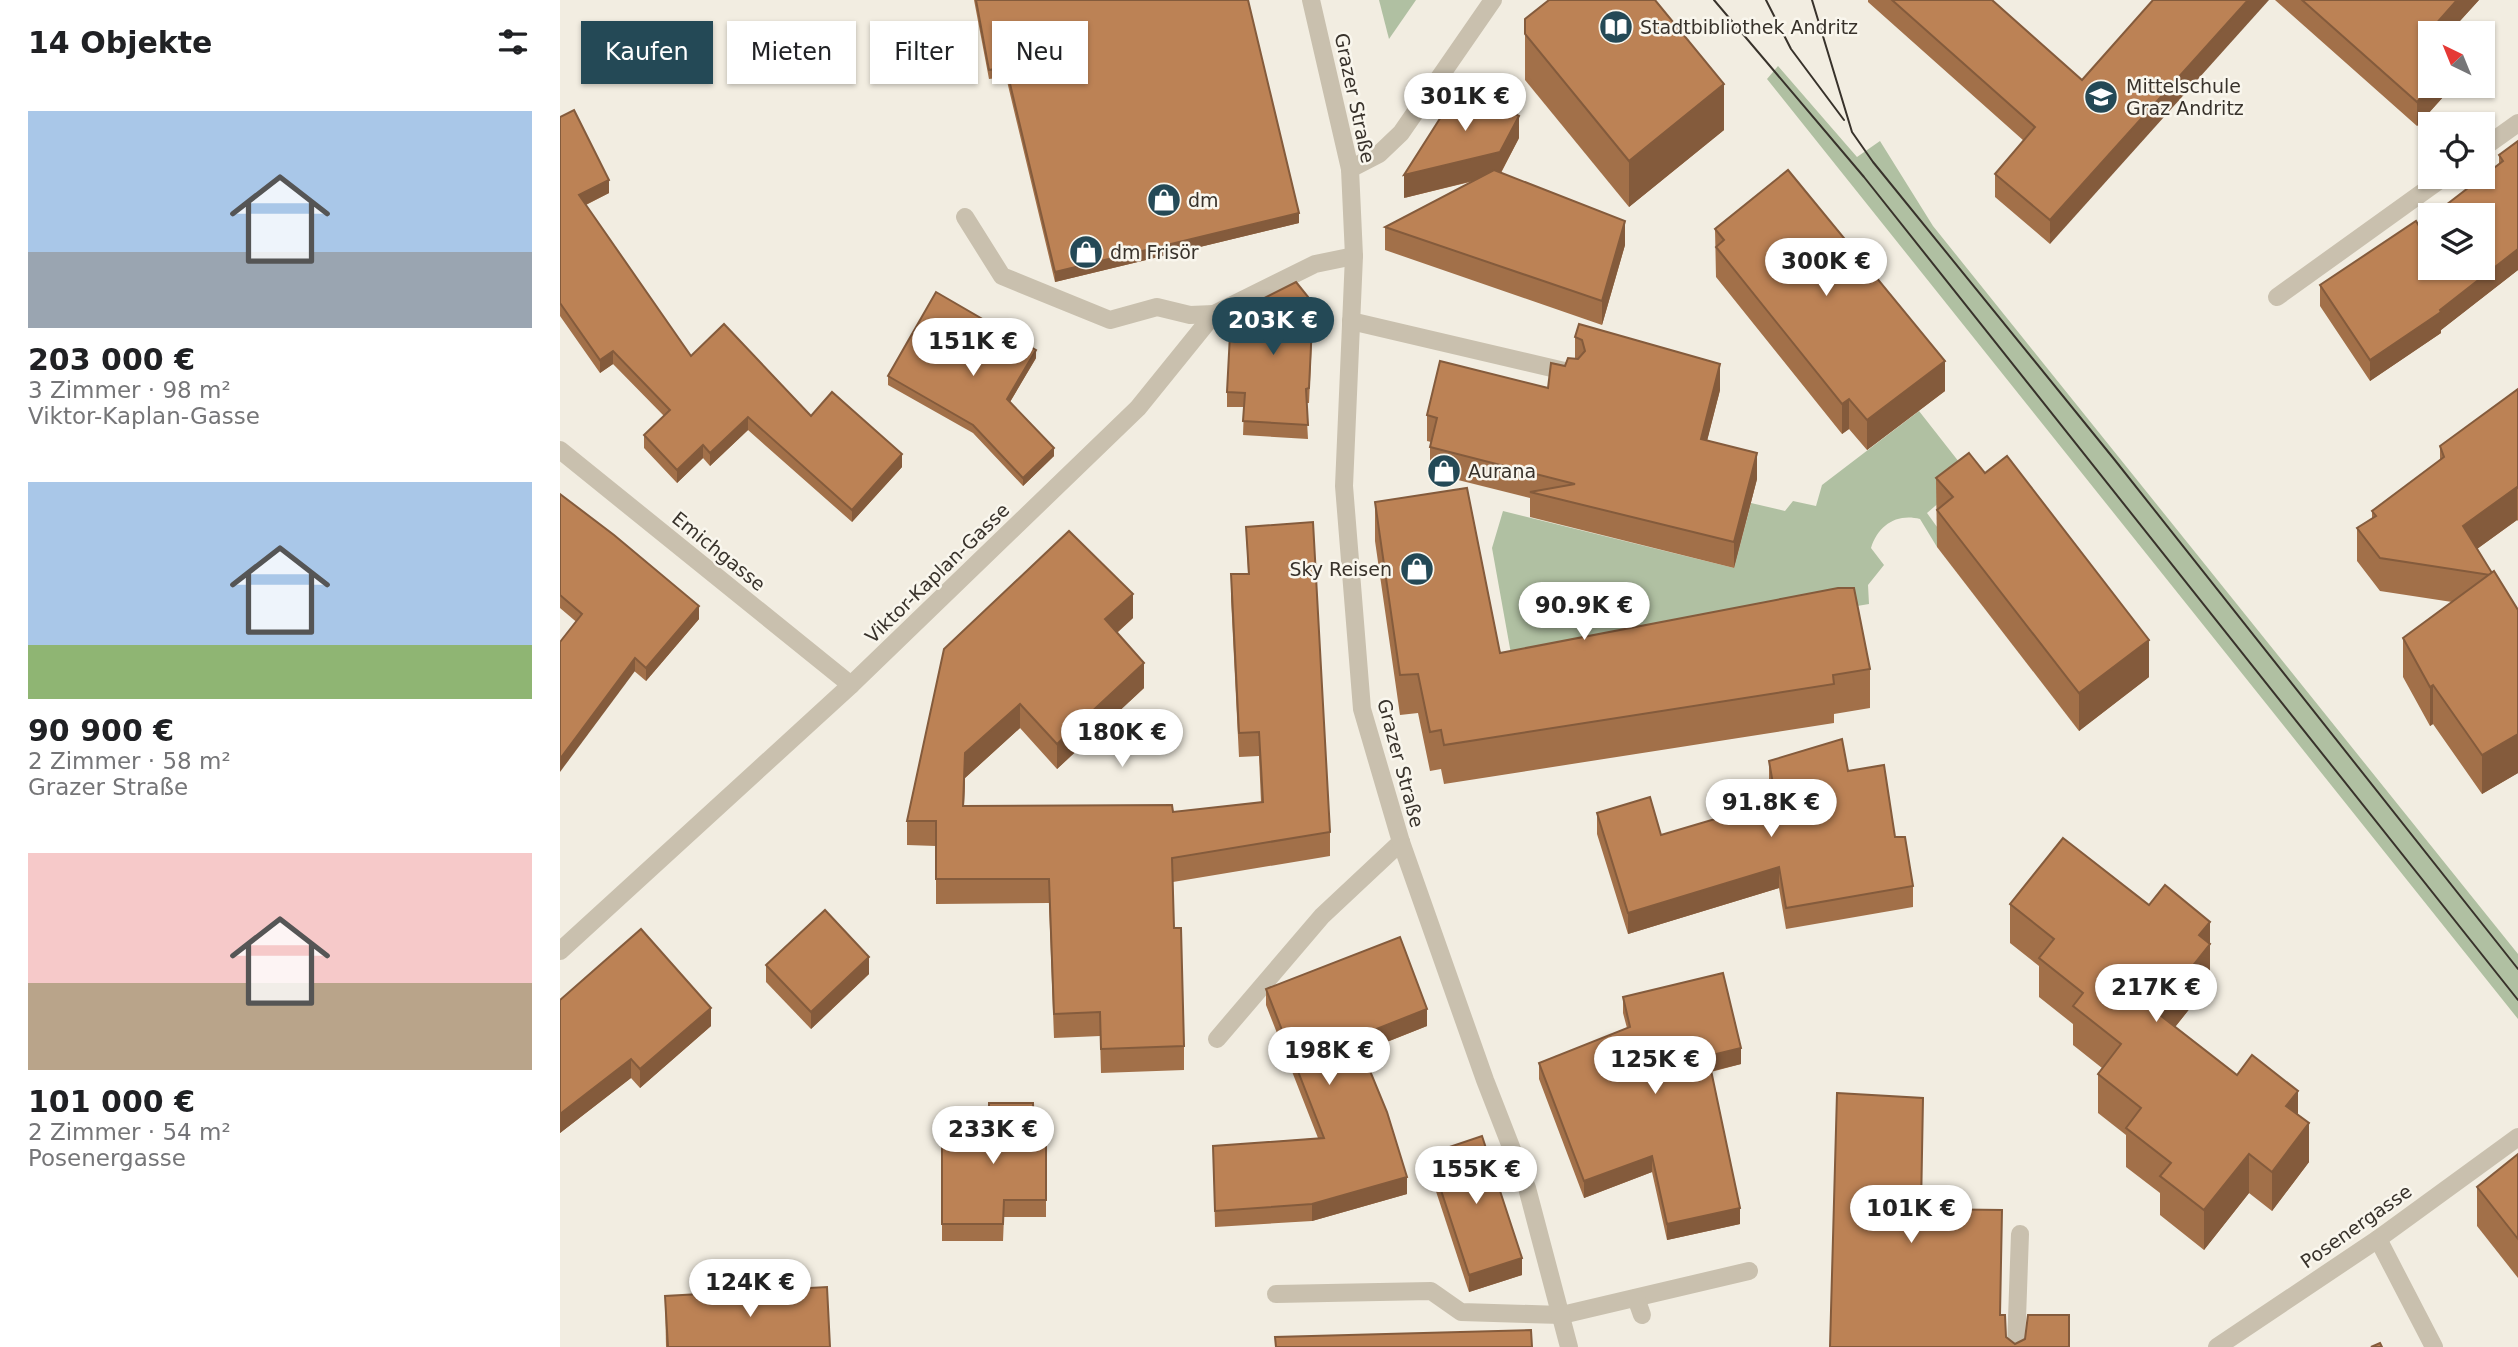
<!DOCTYPE html>
<html lang="de">
<head>
<meta charset="utf-8">
<style>
	:root { --surface:#fff; --page:#f2f2f2; --text:#202124; --muted:#757577; --accent:#244956 }
	body { margin:0; font-family:"DejaVu Sans",sans-serif; background:var(--page); color:var(--text); height:100vh; display:flex; flex-direction:column; font-size:26px; white-space:nowrap }
	* { box-sizing:border-box; margin:0 }
	p { font-size:23px; color:var(--muted) }
	.icon { flex:none; width:38px; height:38px; fill:none; stroke:currentColor; stroke-width:2; stroke-linecap:round; stroke-linejoin:round }
	.map { position:relative; flex:1; overflow:hidden }
	.drawer { display:flex; flex-direction:column; background:var(--surface); width:560px }
	.drawer>* { flex:none }
	.banner { position:absolute; left:21px; top:21px; width:665px; height:63px; display:flex; gap:14px }
	.needle { width:46px; rotate:317deg }
	.tools { position:absolute; left:1858px; top:21px; display:grid; gap:14px }
	.tools a { display:grid; place-items:center; width:77px; height:77px; border-radius:0px; background:var(--surface); box-shadow:0 2px 5px #0004; font-size:35px }
	.price { position:absolute; translate:-50% -60px; padding:0 16px; border-radius:24px; background:#fff; color:#222; font-size:23px; line-height:46px; filter:drop-shadow(0 2px 4px #0008) }
	.price::after { content:''; position:absolute; left:50%; top:42px; width:21px; height:16px; margin-left:-10px; background:inherit; clip-path:polygon(0 0,100% 0,50% 100%) }
	.price.on { background:var(--accent); color:#fff }
	ul { padding:0; list-style:none }
	li { display:grid; align-content:center; gap:14px; height:371px; padding:0 28px }
	li span { display:grid; place-items:center; height:217px; border-radius:0px; color:#555 }
	li>.icon { margin-inline-start:auto }
	span .icon { width:126px; height:126px; fill:#fffc; stroke-width:1 }
	li b { font-size:30px }
	h2 { display:flex; justify-content:space-between; align-items:center; height:84px; padding:0 28px; font-size:30px }
	.chip { padding:0 24px; border-radius:0px; background:var(--surface); box-shadow:0 2px 5px #0004; font-size:24px; line-height:63px }
	.chip.on { background:var(--accent); color:#fff }
	main { display:flex; flex:1; min-height:0 }
	.map>svg:first-child { display:block }
</style>
</head>
<body>
<main>
<section class="drawer">
<h2>14 Objekte<svg class="icon" aria-label="filters" viewBox="0 0 24 24"><path d="M4 7h16M4 17h16"/><circle cx="9" cy="7" r="2"/><circle cx="15" cy="17" r="2"/></svg></h2>
<ul>
<li><span style="background:linear-gradient(#a9c7e8 65%,#9aa5b1 0)"><svg class="icon" aria-label="home" viewBox="0 0 24 24"><path d="M3 11l9-7 9 7M6 9v11h12V9"/></svg></span><div><b>203 000 €</b><p>3 Zimmer · 98 m²</p><p>Viktor-Kaplan-Gasse</p></div></li>
<li><span style="background:linear-gradient(#a9c7e8 75%,#8fb573 0)"><svg class="icon" aria-label="home" viewBox="0 0 24 24"><path d="M3 11l9-7 9 7M6 9v11h12V9"/></svg></span><div><b>90 900 €</b><p>2 Zimmer · 58 m²</p><p>Grazer Straße</p></div></li>
<li><span style="background:linear-gradient(#f6c9c9 60%,#b9a48a 0)"><svg class="icon" aria-label="home" viewBox="0 0 24 24"><path d="M3 11l9-7 9 7M6 9v11h12V9"/></svg></span><div><b>101 000 €</b><p>2 Zimmer · 54 m²</p><p>Posenergasse</p></div></li>
</ul>
</section>
<div class="map">
<svg width="1958" height="1347" viewBox="0 0 1958 1347">
	<rect width="100%" height="100%" fill="#f2ede1"/>
	<g fill="#b0c0a2">
		<polygon points="819,0 856,0 829,39"/>
		<polygon points="1218,66 1297,157 1320,141 1373,226 1958,954 1958,1019 1207,79"/>
		<path d="M1359,411L1410,476L1367,513L1385,538L1377,547L1360,519C1337,513 1318,525 1311,548L1324,565L1308,585L1309,604L953,665L932,548L943,511L1174,568L1191,503L1225,511L1233,501L1256,506L1262,485Z"/>
	</g>
	<g fill="none" stroke-linecap="round" stroke-linejoin="round">
		<g stroke="#c9c0ae" stroke-width="18">
			<polyline points="1923,148 1958,123"/>
			<polyline points="405,217 442,276 550,320 597,307 630,315 654,314"/>
			<polyline points="1717,297 1884,177"/>
			<polyline points="791,321 1013,373"/>
			<polyline points="657,1039 762,916 841,842"/>
			<polyline points="1818,1239 1874,1347"/>
			<polyline points="716,1294 871,1291 901,1312 1002,1315 1189,1271"/>
			<polyline points="1076,1298 1082,1315"/>
			<polyline points="1456,1347 1460,1234"/>
		</g>
		<g stroke="#c9c0ae" stroke-width="18">
			<polyline points="790,169 819,154 841,133 933,0"/>
			<polyline points="0,450 291,685"/>
			<polyline points="0,951 291,685 578,408 654,314 755,264 794,256"/>
			<polyline points="1657,1347 1818,1239 1958,1137"/>
		</g>
		<polyline stroke="#c9c0ae" stroke-width="18" points="751,0 790,169 794,256 784,486 802,709 841,842 925,1080 967,1188 1009,1347"/>
		<g stroke="#38322b" stroke-width="2">
			<polyline points="1154,0 1304,177 1958,1000"/>
			<polyline points="1206,0 1231,49 1284,120"/>
			<polyline points="1252,0 1292,132 1313,162 1554,459 1958,969"/>
		</g>
	</g>
	<g fill="#a27049">
		<polygon points="414,0 688,0 739,223 495,282 446,77 429,79"/>
		<polygon points="1308,0 1432,0 1522,80 1490,244 1435,197 1435,174 1464,141 1308,2"/>
		<polygon points="1715,0 1919,0 1889,33 1871,33 1871,86 1893,86 1857,126"/>
		<polygon points="965,19 1164,130 1069,207 965,80"/>
		<polygon points="0,117 49,193 26,205 131,356 251,416 342,467 292,522 188,430 150,466 143,458 117,483 84,448 84,435 104,416 53,364 40,373 0,316"/>
		<polygon points="959,138 941,173 1065,245 1042,325 825,250 825,227 914,181 844,198"/>
		<polygon points="1958,141 1958,270 1881,330 1881,333 1810,381 1760,306 1760,285 1859,226 1939,164 1939,155"/>
		<polygon points="1155,229 1385,391 1307,450 1289,429 1282,434 1156,277"/>
		<polygon points="753,318 749,403 746,403 748,439 683,435 684,407 667,407 667,392"/>
		<polygon points="1015,337 1160,390 1147,440 1197,479 1174,568 970,517 970,498 870,473 870,447 871,442 867,441 867,415 988,388 1005,366 1015,359"/>
		<polygon points="476,358 450,402 494,456 463,486 413,433 328,385 328,376"/>
		<polygon points="1958,389 1958,521 1957,520 1917,549 1932,573 1958,610 1958,773 1922,794 1873,724 1870,726 1843,677 1843,638 1892,602 1820,591 1797,561 1797,528 1812,518 1812,511 1880,460 1880,446"/>
		<polygon points="1376,478 1589,677 1519,731 1377,547"/>
		<polygon points="0,494 139,619 86,681 0,608"/>
		<polygon points="815,502 940,653 1310,669 1310,708 1274,714 1274,723 884,784 881,769 870,771 858,713 840,715 815,541"/>
		<polygon points="686,527 770,832 770,856 613,882 614,928 624,1046 624,1070 541,1073 540,1036 494,1038 489,903 376,904 376,846 347,845 347,821 384,649 573,618 557,633 584,688 497,769 460,728 405,778 404,806 613,812 701,802 699,756 679,757 671,598 671,574 688,574"/>
		<polygon points="1209,761 1288,771 1335,837 1353,886 1353,907 1226,929 1219,888 1068,934 1037,834 1037,813 1101,835 1212,802 1209,782"/>
		<polygon points="1450,904 1650,961 1650,983 1615,1027 1677,1075 1738,1114 1749,1162 1712,1211 1689,1193 1644,1250 1600,1215 1600,1193 1566,1167 1566,1135 1538,1113 1538,1074 1542,1068 1513,1045 1513,1024 1479,997 1479,966 1450,943"/>
		<polygon points="206,965 309,974 251,1029 206,982"/>
		<polygon points="706,989 867,1026 802,1052 847,1194 752,1221 655,1227 653,1146 758,1138 706,1005"/>
		<polygon points="1063,997 1181,1064 1151,1072 1180,1224 1107,1240 1092,1172 1024,1198 979,1079 979,1063 1067,1028 1063,1013"/>
		<polygon points="0,1000 151,1026 80,1088 71,1078 0,1133"/>
		<polygon points="382,1130 486,1131 486,1217 444,1217 443,1241 382,1241"/>
		<polygon points="869,1154 962,1275 909,1292 869,1170"/>
		<polygon points="1958,1154 1958,1278 1917,1226 1917,1187"/>
		<polygon points="105,1296 270,1347 106,1347"/>
	</g>
	<g fill="#845b3c">
		<polygon points="1688,0 1709,0 1490,244 1490,220"/>
		<polygon points="1897,0 1919,0 1889,33 1875,33 1875,25"/>
		<polygon points="1164,84 1164,130 1069,207 1069,161"/>
		<polygon points="1872,86 1893,86 1857,126 1857,102"/>
		<polygon points="959,116 959,138 940,174 844,198 844,175"/>
		<polygon points="49,180 49,193 19,208 19,195"/>
		<polygon points="739,213 739,223 495,282 495,272"/>
		<polygon points="1065,221 1065,245 1042,325 1042,301"/>
		<polygon points="1958,249 1958,270 1881,330 1881,333 1810,381 1810,360 1880,310"/>
		<polygon points="476,350 476,358 447,407 447,399"/>
		<polygon points="53,351 53,364 40,373 40,360"/>
		<polygon points="1385,361 1385,391 1307,450 1307,420"/>
		<polygon points="1160,364 1160,390 1141,465 1141,439"/>
		<polygon points="1289,399 1289,429 1282,434 1282,404"/>
		<polygon points="188,417 188,430 150,466 150,453"/>
		<polygon points="143,445 143,458 117,483 117,470"/>
		<polygon points="494,448 494,456 463,486 463,478"/>
		<polygon points="1197,453 1197,479 1174,568 1174,542"/>
		<polygon points="342,454 342,467 292,522 292,510"/>
		<polygon points="1957,487 1957,520 1903,559 1903,526"/>
		<polygon points="573,594 573,618 545,643 545,619"/>
		<polygon points="139,606 139,619 86,681 86,668"/>
		<polygon points="1589,640 1589,677 1519,731 1519,693"/>
		<polygon points="75,658 75,671 0,772 0,759"/>
		<polygon points="584,663 584,688 497,769 497,744"/>
		<polygon points="1873,685 1873,724 1870,726 1870,687"/>
		<polygon points="460,704 460,728 405,778 403,830 405,753"/>
		<polygon points="1958,734 1958,773 1922,794 1922,755"/>
		<polygon points="1219,867 1219,888 1068,934 1068,913"/>
		<polygon points="1650,922 1650,983 1596,1051 1596,1012 1639,935"/>
		<polygon points="309,957 309,974 251,1029 251,1012"/>
		<polygon points="151,1008 151,1026 80,1088 80,1069"/>
		<polygon points="867,1009 867,1026 796,1054 796,1037"/>
		<polygon points="1181,1048 1181,1064 1148,1072 1148,1056"/>
		<polygon points="71,1059 71,1078 0,1133 0,1114"/>
		<polygon points="1738,1091 1738,1130 1726,1106"/>
		<polygon points="1749,1123 1749,1162 1712,1211 1712,1172"/>
		<polygon points="1689,1154 1689,1193 1644,1250 1644,1210"/>
		<polygon points="1092,1156 1092,1172 1024,1198 1024,1181"/>
		<polygon points="847,1177 847,1194 752,1221 752,1204"/>
		<polygon points="1180,1208 1180,1224 1107,1240 1107,1224"/>
		<polygon points="962,1258 962,1275 909,1292 909,1275"/>
	</g>
	<g fill="#bc8255" stroke="#845b3c" stroke-width="2">
		<polygon points="416,0 688,0 739,213 495,272 446,67 429,70"/>
		<polygon points="989,0 1095,0 1164,84 1069,161 965,34 965,19"/>
		<polygon points="1332,0 1432,0 1522,80 1593,0 1688,0 1490,220 1435,174 1475,127"/>
		<polygon points="1742,0 1897,0 1875,25 1884,33 1871,33 1871,86 1872,86 1857,102"/>
		<polygon points="900,87 959,116 940,152 844,175"/>
		<polygon points="14,110 49,180 19,195 131,356 164,324 251,416 272,392 342,454 292,510 188,417 150,453 143,445 117,470 84,435 110,410 53,351 40,360 0,303 0,117"/>
		<polygon points="1958,141 1958,249 1880,310 1881,312 1810,360 1760,285 1856,221 1859,226 1871,217 1871,268 1923,268 1923,215 1873,215 1943,161 1939,155"/>
		<polygon points="934,170 1065,221 1042,301 825,227"/>
		<polygon points="1228,170 1385,361 1307,420 1289,399 1282,404 1156,247 1164,240 1155,229"/>
		<polygon points="736,282 753,303 749,388 746,389 748,425 683,421 685,393 667,392 671,315"/>
		<polygon points="376,292 476,350 447,399 494,448 463,478 413,425 328,376"/>
		<polygon points="1019,324 1160,364 1141,439 1197,453 1174,542 970,492 1015,484 870,447 877,418 867,415 880,361 988,388 991,363 1005,366 1008,358 1018,359 1025,351 1022,340 1015,337"/>
		<polygon points="1958,389 1958,488 1957,487 1903,526 1932,573 1930,575 1820,558 1797,528 1816,516 1812,511 1884,457 1880,446"/>
		<polygon points="1409,453 1425,473 1447,456 1589,640 1519,693 1377,510 1393,497 1376,478"/>
		<polygon points="907,488 940,653 1278,588 1294,588 1310,669 1273,675 1274,684 884,745 881,730 870,732 858,674 840,675 815,502"/>
		<polygon points="0,494 54,535 139,606 86,668 75,658 0,759 0,642 22,614 0,595"/>
		<polygon points="753,522 770,832 612,858 614,928 621,928 624,1046 541,1049 540,1012 494,1014 489,879 376,879 376,821 347,821 384,649 509,531 573,594 545,619 584,663 497,744 460,704 405,753 403,806 612,805 613,812 703,802 699,732 679,733 671,574 689,574 686,527"/>
		<polygon points="1934,571 1958,610 1958,734 1922,755 1873,685 1870,687 1843,638"/>
		<polygon points="1282,739 1288,771 1324,765 1335,837 1345,837 1353,886 1226,908 1219,867 1068,913 1037,813 1090,797 1101,835 1216,801 1209,761"/>
		<polygon points="1503,838 1589,905 1605,885 1650,922 1639,935 1650,944 1596,1012 1677,1075 1692,1055 1738,1091 1726,1106 1749,1123 1712,1172 1689,1154 1644,1210 1600,1176 1611,1163 1566,1128 1581,1108 1538,1074 1561,1044 1513,1006 1523,993 1479,958 1494,939 1450,904"/>
		<polygon points="265,910 309,957 251,1012 206,965"/>
		<polygon points="81,929 151,1008 80,1069 71,1059 0,1114 0,1000"/>
		<polygon points="840,937 867,1009 796,1037 827,1112 847,1177 752,1204 655,1211 653,1146 764,1138 706,989"/>
		<polygon points="1163,973 1181,1048 1148,1056 1180,1208 1107,1224 1092,1156 1024,1181 979,1063 1070,1027 1063,997"/>
		<polygon points="1277,1093 1363,1098 1361,1209 1442,1210 1440,1315 1445,1315 1446,1337 1455,1344 1465,1339 1468,1315 1509,1315 1509,1347 1270,1347"/>
		<polygon points="429,1103 473,1103 474,1131 486,1131 486,1200 444,1200 443,1224 382,1224 382,1130 411,1130 411,1121 429,1121"/>
		<polygon points="922,1136 962,1258 909,1275 869,1154"/>
		<polygon points="1958,1154 1958,1239 1917,1187"/>
		<polygon points="267,1287 270,1347 108,1347 105,1296"/>
		<polygon points="971,1330 972,1347 716,1347 715,1337"/>
		<polygon points="1820,1343 1822,1347 1811,1347"/>
	</g>
	<defs>
		<g id="library-disc" transform="scale(1.75)"><circle r="9.5" fill="#244956" stroke="#f9f6ed"/><path d="M-6-4Q-3-5.5-.7-3.5V5Q-3 3-6 4ZM6-4Q3-5.5 .7-3.5V5Q3 3 6 4Z" fill="#fff"/></g>
		<g id="school-disc" transform="scale(1.75)"><circle r="9.5" fill="#244956" stroke="#f9f6ed"/><path d="M0-5L7-2L0 1L-7-2ZM-4 1L0 2.5L4 1V4Q0 6-4 4Z" fill="#fff"/></g>
		<g id="shop-disc" transform="scale(1.75)"><circle r="9.5" fill="#244956" stroke="#f9f6ed"/><path d="M-5-2.5h2.3a2.7 3.5 0 0 1 5.4 0H5L5.5 6h-11ZM-1.5-2.5h3a1.5 2.3 0 0 0-3 0Z" fill="#fff"/></g>
	</defs>
	<g fill-rule="evenodd">
		<use href="#library-disc" x="1056" y="27"/>
		<use href="#school-disc" x="1541" y="97"/>
		<use href="#shop-disc" x="604" y="200"/>
		<use href="#shop-disc" x="526" y="252"/>
		<use href="#shop-disc" x="884" y="471"/>
		<use href="#shop-disc" x="857" y="569"/>
	</g>
	<g text-anchor="middle" stroke-width="5" stroke-linejoin="round" paint-order="stroke">
		<g font-size="19" fill="#38322b" stroke="#f9f6ed" text-anchor="start">
			<text x="1080" y="34">Stadtbibliothek Andritz</text>
			<text x="1566" y="93">Mittelschule<tspan x="1566" dy="22">Graz Andritz</tspan></text>
			<text x="628" y="207">dm</text>
			<text x="550" y="259">dm Frisör</text>
			<text x="908" y="478">Aurana</text>
			<text x="832" y="576" text-anchor="end">Sky Reisen</text>
		</g>
		<g font-size="19" fill="#38322b" stroke="#f9f6ed">
			<text transform="translate(795 98) rotate(78)" y="7">Grazer Straße</text>
			<text transform="translate(159 551) rotate(39)" y="7">Emichgasse</text>
			<text transform="translate(377 573) rotate(-44)" y="7">Viktor-Kaplan-Gasse</text>
			<text transform="translate(841 763) rotate(75)" y="7">Grazer Straße</text>
			<text transform="translate(1796 1226) rotate(-35)" y="7">Posenergasse</text>
		</g>
	</g>
</svg>
<div class="tools">
<a><svg class="needle" viewBox="-14 -14 28 28"><path d="M0-13l5 13h-10z" fill="#e53935"/><path d="M0 13l5-13h-10z" fill="#757577"/></svg></a>
<a><svg class="icon" aria-label="locate" viewBox="0 0 24 24"><circle cx="12" cy="12" r="6"/><path d="M12 2v4M12 18v4M2 12h4M18 12h4"/></svg></a>
<a><svg class="icon" aria-label="layers" viewBox="0 0 24 24"><path d="M12 4l9 5-9 5-9-5zM3 14l9 5 9-5"/></svg></a>
</div>
<b class="price" style="left:905px;top:133px">301K €</b>
<b class="price" style="left:1266px;top:298px">300K €</b>
<b class="price on" style="left:713px;top:357px">203K €</b>
<b class="price" style="left:413px;top:378px">151K €</b>
<b class="price" style="left:1024px;top:642px">90.9K €</b>
<b class="price" style="left:562px;top:769px">180K €</b>
<b class="price" style="left:1211px;top:839px">91.8K €</b>
<b class="price" style="left:1596px;top:1024px">217K €</b>
<b class="price" style="left:769px;top:1087px">198K €</b>
<b class="price" style="left:1095px;top:1096px">125K €</b>
<b class="price" style="left:433px;top:1166px">233K €</b>
<b class="price" style="left:916px;top:1206px">155K €</b>
<b class="price" style="left:1351px;top:1245px">101K €</b>
<b class="price" style="left:190px;top:1319px">124K €</b>
<div class="banner">
<a class="chip on">Kaufen</a>
<a class="chip">Mieten</a>
<a class="chip">Filter</a>
<a class="chip">Neu</a>
</div>
</div>
</main>
</body>
</html>
